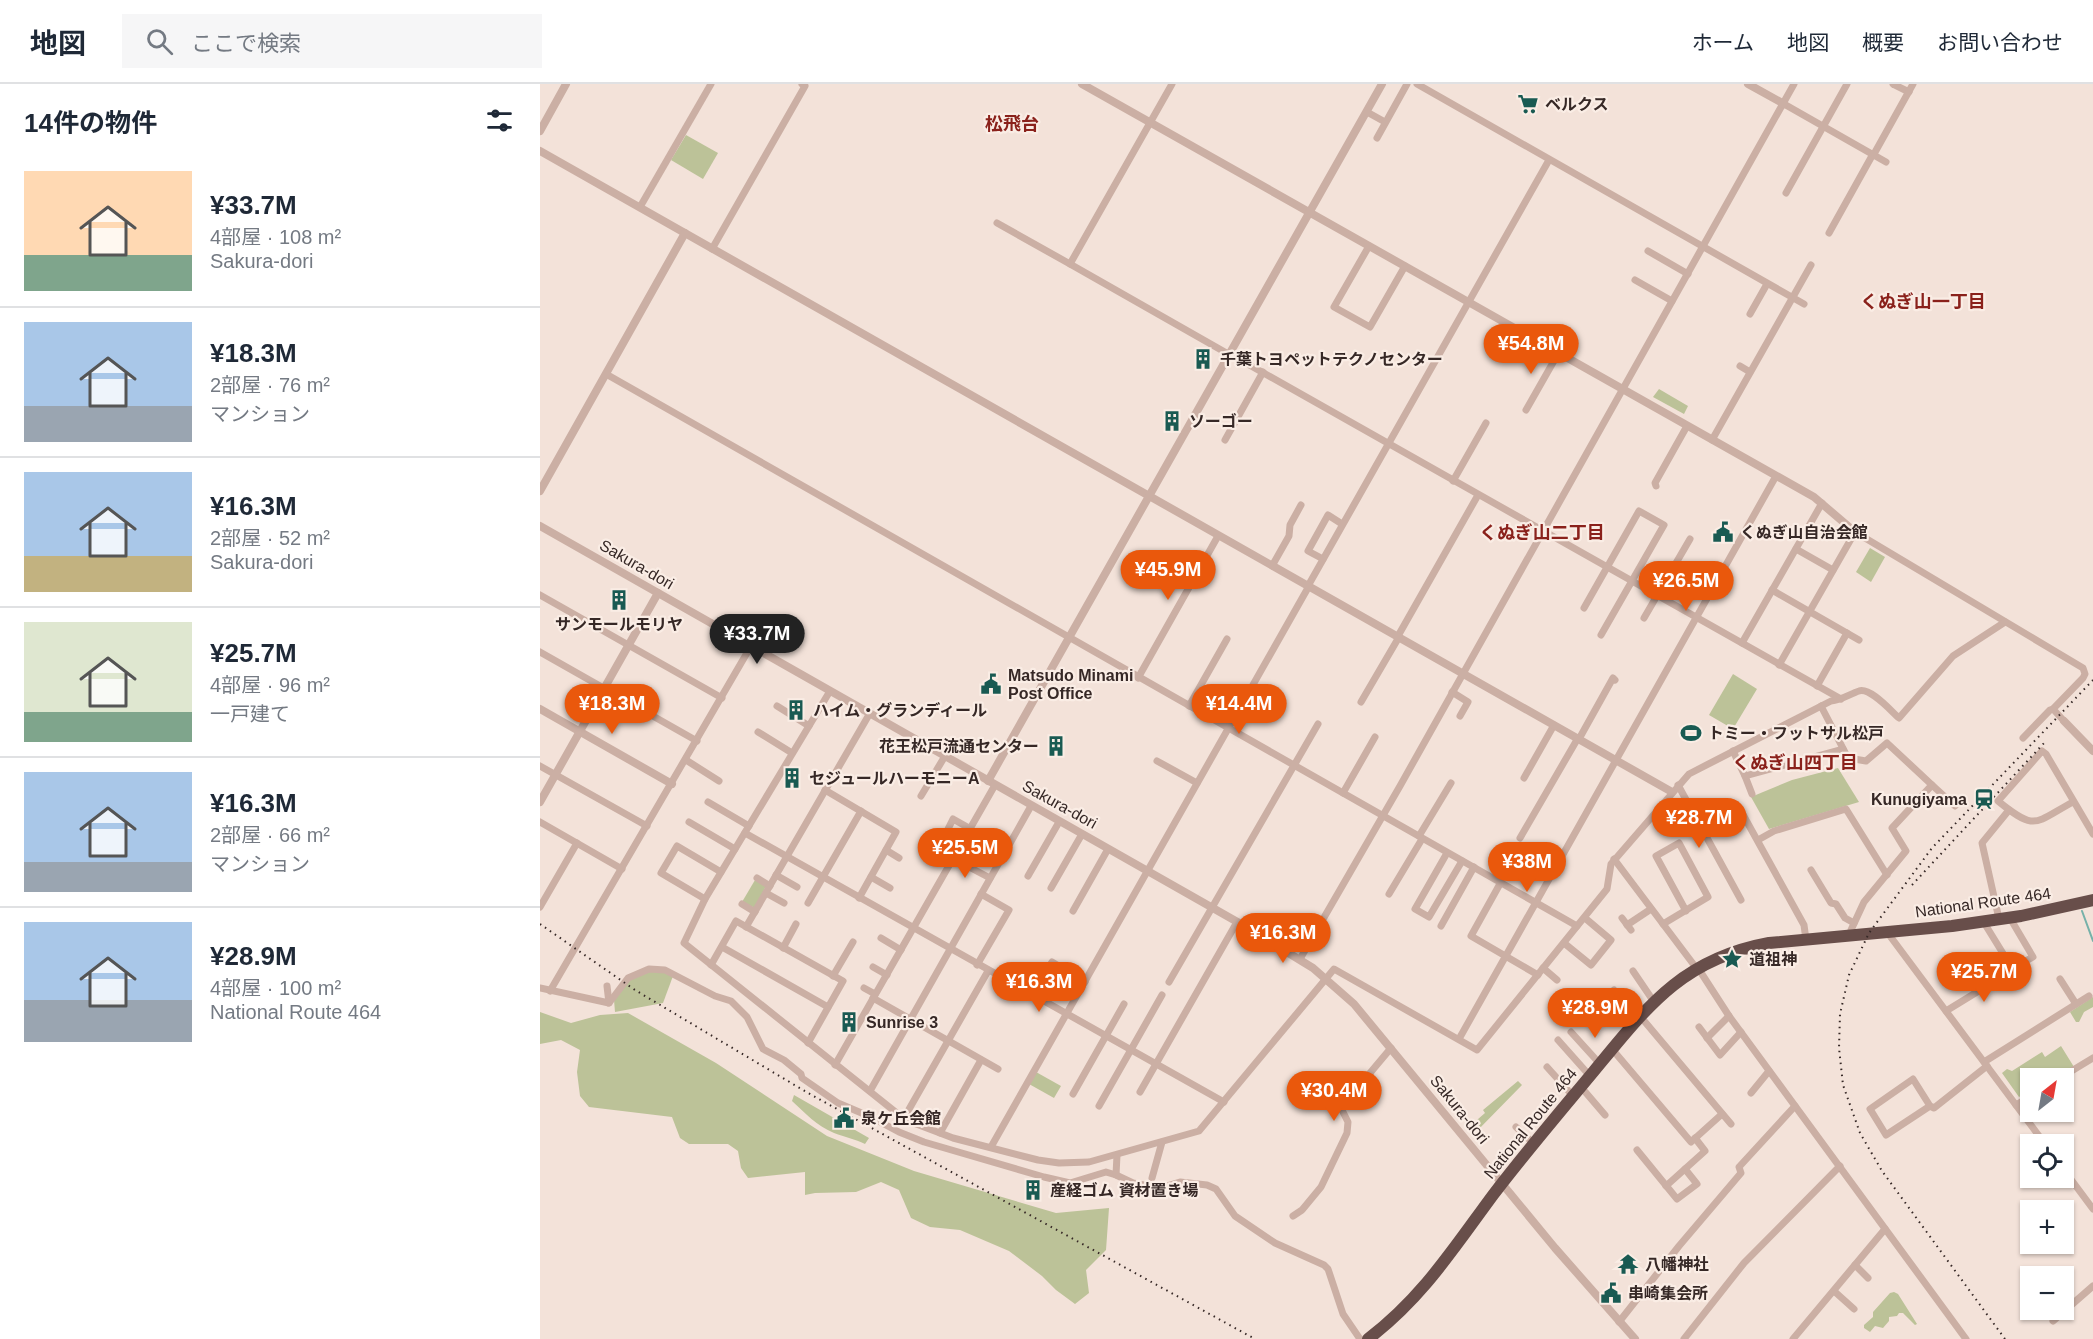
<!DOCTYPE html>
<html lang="ja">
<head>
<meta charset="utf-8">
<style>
	:root { --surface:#fff; --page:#f6f6f7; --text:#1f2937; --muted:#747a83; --line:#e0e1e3; --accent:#ea580c }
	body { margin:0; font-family:Arial,"Noto Sans JP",sans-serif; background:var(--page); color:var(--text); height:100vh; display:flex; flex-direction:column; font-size:22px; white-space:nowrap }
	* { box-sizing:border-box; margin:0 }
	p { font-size:20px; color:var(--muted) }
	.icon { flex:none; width:33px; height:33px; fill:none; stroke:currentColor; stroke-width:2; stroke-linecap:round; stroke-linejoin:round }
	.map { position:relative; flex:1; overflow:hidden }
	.side { display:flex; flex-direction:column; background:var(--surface); width:540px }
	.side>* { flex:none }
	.needle { width:39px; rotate:31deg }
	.tools { position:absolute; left:1480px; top:984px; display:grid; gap:12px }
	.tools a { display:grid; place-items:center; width:54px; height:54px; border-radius:0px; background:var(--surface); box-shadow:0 2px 4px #0004; font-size:30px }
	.price { position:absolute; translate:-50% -51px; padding:0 14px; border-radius:21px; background:var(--accent); color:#fff; font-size:20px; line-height:39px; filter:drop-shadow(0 2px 3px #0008) }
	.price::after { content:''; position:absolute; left:50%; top:36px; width:18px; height:14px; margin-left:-9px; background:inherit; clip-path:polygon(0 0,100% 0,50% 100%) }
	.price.current { background:#222; color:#fff }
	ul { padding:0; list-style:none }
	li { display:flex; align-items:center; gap:18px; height:150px; padding:0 24px }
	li+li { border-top:2px solid var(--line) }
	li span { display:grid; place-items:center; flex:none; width:168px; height:120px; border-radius:0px; color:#555 }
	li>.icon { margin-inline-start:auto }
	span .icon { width:72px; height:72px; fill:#fffc; stroke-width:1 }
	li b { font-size:26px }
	h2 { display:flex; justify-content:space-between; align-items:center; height:72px; padding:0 24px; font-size:26px }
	header { display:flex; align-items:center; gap:36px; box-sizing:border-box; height:84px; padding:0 30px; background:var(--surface); border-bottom:2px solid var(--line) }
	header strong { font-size:28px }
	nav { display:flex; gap:33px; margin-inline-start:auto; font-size:21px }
	.search { width:420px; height:54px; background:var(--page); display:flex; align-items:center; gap:15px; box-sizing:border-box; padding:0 21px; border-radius:0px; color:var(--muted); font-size:22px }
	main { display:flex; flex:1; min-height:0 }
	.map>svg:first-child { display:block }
</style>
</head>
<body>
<header>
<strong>地図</strong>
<div class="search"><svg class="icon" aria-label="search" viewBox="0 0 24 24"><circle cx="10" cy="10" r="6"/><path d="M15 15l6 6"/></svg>ここで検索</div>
<nav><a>ホーム</a><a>地図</a><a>概要</a><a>お問い合わせ</a></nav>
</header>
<main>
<section class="side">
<h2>14件の物件<svg class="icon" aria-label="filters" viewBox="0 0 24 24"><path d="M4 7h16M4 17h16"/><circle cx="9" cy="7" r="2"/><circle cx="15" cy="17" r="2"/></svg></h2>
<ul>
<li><span style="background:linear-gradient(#ffd9b3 70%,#7fa58c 0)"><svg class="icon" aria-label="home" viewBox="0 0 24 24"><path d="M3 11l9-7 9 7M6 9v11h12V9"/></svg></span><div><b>¥33.7M</b><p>4部屋 · 108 m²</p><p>Sakura-dori</p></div></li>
<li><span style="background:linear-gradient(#a9c7e8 70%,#9aa5b1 0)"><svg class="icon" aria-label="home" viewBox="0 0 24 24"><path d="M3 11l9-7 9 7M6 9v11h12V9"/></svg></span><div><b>¥18.3M</b><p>2部屋 · 76 m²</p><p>マンション</p></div></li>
<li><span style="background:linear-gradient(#a9c7e8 70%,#c2b280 0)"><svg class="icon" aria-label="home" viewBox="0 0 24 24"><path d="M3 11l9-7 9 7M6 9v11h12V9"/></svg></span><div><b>¥16.3M</b><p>2部屋 · 52 m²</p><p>Sakura-dori</p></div></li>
<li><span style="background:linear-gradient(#dfe7d0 75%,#7fa58c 0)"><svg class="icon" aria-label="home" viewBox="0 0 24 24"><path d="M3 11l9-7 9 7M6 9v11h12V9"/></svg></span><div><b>¥25.7M</b><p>4部屋 · 96 m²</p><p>一戸建て</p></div></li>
<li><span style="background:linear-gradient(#a9c7e8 75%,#9aa5b1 0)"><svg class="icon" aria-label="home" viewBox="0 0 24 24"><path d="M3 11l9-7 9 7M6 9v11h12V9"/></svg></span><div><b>¥16.3M</b><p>2部屋 · 66 m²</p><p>マンション</p></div></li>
<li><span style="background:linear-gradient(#a9c7e8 65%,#9aa5b1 0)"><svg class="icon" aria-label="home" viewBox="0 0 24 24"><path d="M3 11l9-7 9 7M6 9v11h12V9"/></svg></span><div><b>¥28.9M</b><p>4部屋 · 100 m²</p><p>National Route 464</p></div></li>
</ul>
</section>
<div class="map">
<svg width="1553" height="1255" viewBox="0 0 1553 1255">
	<rect width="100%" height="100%" fill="#f3e2d9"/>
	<g fill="#bcc298">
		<polygon points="146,51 178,69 163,95 131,76"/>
		<polygon points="1119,305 1148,322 1144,330 1113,313"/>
		<polygon points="1330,464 1345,473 1331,498 1316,488"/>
		<polygon points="1193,590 1217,605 1193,645 1169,631"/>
		<polygon points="1298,684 1319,718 1229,745 1211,713 1252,696"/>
		<polygon points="215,796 226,802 215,824 202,818"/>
		<polygon points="109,886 125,888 133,892 123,919 75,928 74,916 91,894"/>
		<polygon points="1553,913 1553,923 1544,928 1539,938 1536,938 1530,928"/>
		<polygon points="0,928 31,939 60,931 88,929 176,979 287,1052 374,1087 516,1129 569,1124 566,1166 546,1186 549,1209 535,1220 516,1206 502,1192 469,1167 420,1146 390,1143 371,1134 359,1106 341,1098 316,1108 275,1109 265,1111 265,1088 208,1094 201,1084 198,1067 188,1060 149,1060 140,1054 132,1033 49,1023 40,1012 37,988 40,966 21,956 0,960"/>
		<polygon points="1521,962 1534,983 1515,994 1491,994 1491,1009 1487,1008 1479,1013 1462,989 1467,985 1472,987 1502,968 1505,973"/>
		<polygon points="496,988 521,1002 514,1014 489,1000"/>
		<polygon points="978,997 982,1001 935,1049 930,1042 945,1029 943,1026"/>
		<path d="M254,1011L329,1054L325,1060C315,1055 305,1053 294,1049C277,1042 265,1029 252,1017Z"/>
		<polygon points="1354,1208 1358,1210 1377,1240 1375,1241 1363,1229 1359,1229 1357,1232 1349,1233 1349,1237 1343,1244 1335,1242 1330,1248 1324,1244 1324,1241 1333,1233 1333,1228 1350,1209"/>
	</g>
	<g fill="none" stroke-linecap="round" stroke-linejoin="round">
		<polyline stroke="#76b1a9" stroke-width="2" points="1542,827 1553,857"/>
		<g stroke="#cbafa4" stroke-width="7">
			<polyline points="632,0 530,180 690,271"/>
			<polyline points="877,0 1264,220"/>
			<polyline points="1353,0 1369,8"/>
			<polyline points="1244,20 1346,78"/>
			<polyline points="827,28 845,38"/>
			<polyline points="837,54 867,0"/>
			<polyline points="1334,70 1373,0"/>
			<polyline points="1246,109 1307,0"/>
			<polyline points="100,123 171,0"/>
			<polyline points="457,139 530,180"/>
			<polyline points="1289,149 1333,70"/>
			<polyline points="829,162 794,223 830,243 865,182"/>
			<polyline points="172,165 265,2 262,0"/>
			<polyline points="1108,167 1148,190"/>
			<polyline points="1095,196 1132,217"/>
			<polyline points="1210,230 1227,200"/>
			<polyline points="690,270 1301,615"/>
			<polyline points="1200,282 1210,288"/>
			<polyline points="66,290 1037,842"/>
			<polyline points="986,326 1019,268"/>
			<polyline points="685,356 723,288"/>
			<polyline points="1172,356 1271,181"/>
			<polyline points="913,397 946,339"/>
			<polyline points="1116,402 1115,399 1147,342"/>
			<polyline points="1256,465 1293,486"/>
			<polyline points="783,475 768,467 788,431 802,440"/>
			<polyline points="732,482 749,452 750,441 761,421"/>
			<polyline points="768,502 1009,76"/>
			<polyline points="1232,506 1319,556"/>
			<polyline points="0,511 182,614"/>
			<polyline points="1044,524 1099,427 1124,441 1061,551"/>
			<polyline points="1104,534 1150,455"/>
			<polyline points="858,552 938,411"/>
			<polyline points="1202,559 1282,419"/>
			<polyline points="0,568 157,657"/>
			<polyline points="1239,581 1315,448 1543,584 1545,590 1543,594 1513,625 1524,637"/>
			<polyline points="598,594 678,452"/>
			<polyline points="1277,602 1307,549"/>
			<polyline points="290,607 165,815 144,859 358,1030 371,1038 400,1049 441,976"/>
			<polyline points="912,608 928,618 920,632"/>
			<polyline points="821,618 859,553"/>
			<polyline points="237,622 269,642"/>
			<polyline points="649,622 687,555"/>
			<polyline points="1281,622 1308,674 1326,677 1347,659 1392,701 1352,744 1366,767 1324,818 1311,846 1311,850"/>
			<polyline points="218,648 252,669"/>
			<polyline points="1483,654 1510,626 1513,625"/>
			<polyline points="1039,655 1073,594 1075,596"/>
			<polyline points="1193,667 1205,692 1303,665"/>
			<polyline points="146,676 179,697"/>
			<polyline points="617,677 657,699"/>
			<polyline points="0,682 107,742"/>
			<polyline points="1205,692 1212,710"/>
			<polyline points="984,694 1014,641"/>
			<polyline points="1138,701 1201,816"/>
			<polyline points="1392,701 1415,722"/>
			<polyline points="285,706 356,748 319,814"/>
			<polyline points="803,709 835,653"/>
			<polyline points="381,712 405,672"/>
			<polyline points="168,718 209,742"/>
			<path d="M1533,718C1494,739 1496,748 1458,717L1502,667L1506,670L1553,750"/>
			<polyline points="1201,727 1264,841 1266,856"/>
			<polyline points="0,738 82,785"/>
			<polyline points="149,738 195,765"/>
			<polyline points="407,747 413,735 429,744"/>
			<polyline points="205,749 684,1018"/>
			<polyline points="879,752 911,699"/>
			<polyline points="980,754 1038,654"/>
			<polyline points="1218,756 1234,747 1306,725 1347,791"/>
			<polyline points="346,766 359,774"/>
			<polyline points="907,769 875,825 889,833 922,777"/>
			<polyline points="412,774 450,794"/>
			<polyline points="1074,775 1157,885"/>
			<polyline points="1271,786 1291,819 1296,820 1305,834 1314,839"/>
			<polyline points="236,791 257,803"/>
			<polyline points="488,792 519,738"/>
			<polyline points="331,793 350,804"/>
			<polyline points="217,794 230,802"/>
			<polyline points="961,798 931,852 998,891"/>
			<polyline points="511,804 542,750"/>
			<polyline points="226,809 244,819"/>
			<polyline points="849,810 882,755"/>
			<polyline points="165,815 121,789 137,762 181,788"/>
			<polyline points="268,819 321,727"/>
			<polyline points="202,820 215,828"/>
			<polyline points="0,823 37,759"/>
			<polyline points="533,827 568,765"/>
			<polyline points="1082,834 1091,846"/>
			<polyline points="1459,835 1442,759 1469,726"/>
			<polyline points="1443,837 1472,884 1493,873 1470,834"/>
			<polyline points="1123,840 1168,813 1139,759 1116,772 1146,827"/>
			<polyline points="1087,841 1111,825"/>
			<polyline points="901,842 934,783"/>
			<polyline points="206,843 330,629"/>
			<polyline points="1347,848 1505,1060"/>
			<polyline points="341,854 361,866"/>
			<polyline points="1024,859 1051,881 1071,856 1045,834"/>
			<polyline points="182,863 288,923"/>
			<polyline points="243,864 256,840"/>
			<polyline points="760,875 860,702 1254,0"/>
			<polyline points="171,881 196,837 303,897 268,959"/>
			<polyline points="437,881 469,826 441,810"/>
			<polyline points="333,883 347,891"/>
			<polyline points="1003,884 1017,896"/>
			<polyline points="1158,884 1189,932 1426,1255"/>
			<polyline points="1093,887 1114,918"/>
			<polyline points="293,892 313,858"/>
			<polyline points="1520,895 1536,920"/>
			<polyline points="629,898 778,640"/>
			<polyline points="67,902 69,919"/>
			<polyline points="0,904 69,919 88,894 109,885 125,886 175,912 191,917 207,933 223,965 244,976 261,990 262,994 298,1019 331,1033 359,1048 384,1058 504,1093 530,1099 566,1088 576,1091 593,1099 620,1104 640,1098 667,1101 676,1105 695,1132 735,1159 784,1181 788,1185 803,1230 820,1255"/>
			<polyline points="324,904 335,910"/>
			<polyline points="1074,906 1099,935"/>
			<polyline points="10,907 211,562"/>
			<polyline points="492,911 512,878 545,898"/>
			<polyline points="333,914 458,985"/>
			<polyline points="1406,927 1468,889"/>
			<polyline points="1100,932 1191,1040"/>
			<polyline points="1159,943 1180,971 1201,948"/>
			<polyline points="1031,948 1060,980"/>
			<polyline points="1167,954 1189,932"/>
			<polyline points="919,955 1236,392"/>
			<polyline points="1018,956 1050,992"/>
			<polyline points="1072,965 1151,1058 1182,1030"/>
			<polyline points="1444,978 1549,912"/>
			<polyline points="295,981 455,701"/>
			<polyline points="1007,983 1033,1012"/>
			<polyline points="1520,994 1553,974"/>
			<polyline points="1041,1003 1065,1031"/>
			<polyline points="330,1007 491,722"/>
			<polyline points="600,1008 697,838"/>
			<polyline points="1211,1009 1229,987"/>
			<polyline points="533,1010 584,920"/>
			<polyline points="1476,1021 1491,1012"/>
			<polyline points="559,1022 622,911"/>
			<polyline points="1390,1022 1346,1051 1330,1025 1373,995 1390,1022 1394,1024 1447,982"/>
			<polyline points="364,1034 448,887"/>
			<polyline points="976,1043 994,1060"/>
			<path d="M400,1049L413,1054L498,1076L519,1079L549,1078L659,1047L794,885L937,966L1067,805L1071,780L1149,690L1291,617C1302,616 1310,610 1319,607C1330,603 1350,626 1359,634L1413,572L1465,538"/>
			<polyline points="451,1063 769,502"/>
			<polyline points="1097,1066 1137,1115 1157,1100 1145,1085"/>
			<polyline points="1524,1086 1553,1125"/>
			<polyline points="576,1091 577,1071"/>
			<polyline points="612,1094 622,1058"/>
			<polyline points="1126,1102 1165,1067 1155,1054"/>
			<polyline points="753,1132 762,1126 781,1103 807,1049 808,1038 802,1026 804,1020 851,964"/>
			<polyline points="1315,1181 1328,1194"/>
			<polyline points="1294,1207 1314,1225"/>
			<polyline points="1513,1237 1553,1202"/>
			<polyline points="1079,1238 1139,1162 1201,1089 1199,1083 1255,1022"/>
			<polyline points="1144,1255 1204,1179 1300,1082"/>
			<polyline points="1253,1255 1345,1145"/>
		</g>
		<g stroke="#cbafa4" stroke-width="8">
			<polyline points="542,0 1274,413 1315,448"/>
			<polyline points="1208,0 1244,20"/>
			<polyline points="0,47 26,0"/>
			<polyline points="0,67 1132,708"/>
			<polyline points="0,407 145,149"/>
			<polyline points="0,442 701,840 773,884 814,920 1015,1164 1095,1255"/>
			<polyline points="0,625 132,700"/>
			<polyline points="1524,637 1553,667"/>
			<polyline points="448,697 842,0"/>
			<polyline points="0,718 118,509"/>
		</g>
		<path stroke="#684e4a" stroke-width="12" d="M828,1255C882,1214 913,1165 953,1111C985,1069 1020,1028 1054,987C1107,923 1142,875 1229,859L1412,842L1481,832L1553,816"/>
		<g stroke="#362826" stroke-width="2" stroke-dasharray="1.5 4.5" stroke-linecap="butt">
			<polyline points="1372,801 1505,658"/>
			<polyline points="0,840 95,906 268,1009 715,1255"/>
			<polyline points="1465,1255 1342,1087 1320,1049 1303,1001 1299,964 1300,930 1309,891 1329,849 1392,764 1553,596"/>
		</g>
	</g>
	<defs>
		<g id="supermarket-bare" transform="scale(1.62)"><path d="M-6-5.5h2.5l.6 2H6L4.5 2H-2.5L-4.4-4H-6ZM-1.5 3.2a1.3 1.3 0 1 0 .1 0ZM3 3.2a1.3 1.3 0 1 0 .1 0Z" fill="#195a52" stroke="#faede5" stroke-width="2.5" paint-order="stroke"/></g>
		<g id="building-bare" transform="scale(1.62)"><path d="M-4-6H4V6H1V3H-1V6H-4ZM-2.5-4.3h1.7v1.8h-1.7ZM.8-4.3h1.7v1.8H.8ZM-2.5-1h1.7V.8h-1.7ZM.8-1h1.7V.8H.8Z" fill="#195a52" stroke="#faede5" stroke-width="2.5" paint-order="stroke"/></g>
		<g id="civic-bare" transform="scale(1.62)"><path d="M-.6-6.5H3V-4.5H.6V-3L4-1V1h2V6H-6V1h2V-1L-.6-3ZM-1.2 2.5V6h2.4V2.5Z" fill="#195a52" stroke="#faede5" stroke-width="2.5" paint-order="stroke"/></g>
		<g id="stadium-bare" transform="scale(1.62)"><path d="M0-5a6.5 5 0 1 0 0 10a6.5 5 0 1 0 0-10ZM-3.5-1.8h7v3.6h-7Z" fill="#195a52" stroke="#faede5" stroke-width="2.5" paint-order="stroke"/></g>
		<g id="station-bare" transform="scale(1.62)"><path d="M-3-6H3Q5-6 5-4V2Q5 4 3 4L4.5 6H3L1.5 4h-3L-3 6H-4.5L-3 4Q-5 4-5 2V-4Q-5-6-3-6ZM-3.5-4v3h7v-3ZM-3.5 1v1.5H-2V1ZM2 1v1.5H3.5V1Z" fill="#195a52" stroke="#faede5" stroke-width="2.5" paint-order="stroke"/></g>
		<g id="sight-bare" transform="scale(1.62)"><path d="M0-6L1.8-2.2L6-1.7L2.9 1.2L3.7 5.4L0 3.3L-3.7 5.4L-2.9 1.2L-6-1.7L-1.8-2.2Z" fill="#195a52" stroke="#faede5" stroke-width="2.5" paint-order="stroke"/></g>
		<g id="temple-bare" transform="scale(1.62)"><path d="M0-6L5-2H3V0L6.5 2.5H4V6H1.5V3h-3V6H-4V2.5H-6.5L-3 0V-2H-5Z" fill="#195a52" stroke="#faede5" stroke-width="2.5" paint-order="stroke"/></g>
	</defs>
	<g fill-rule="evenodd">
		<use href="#supermarket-bare" x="988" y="20"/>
		<use href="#building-bare" x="663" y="275"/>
		<use href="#building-bare" x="632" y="337"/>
		<use href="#civic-bare" x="1183" y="448"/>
		<use href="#building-bare" x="79" y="516"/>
		<use href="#civic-bare" x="451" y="600"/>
		<use href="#building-bare" x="256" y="626"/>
		<use href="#stadium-bare" x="1151" y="649"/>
		<use href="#building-bare" x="516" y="662"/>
		<use href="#building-bare" x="252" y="694"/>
		<use href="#station-bare" x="1444" y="715"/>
		<use href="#sight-bare" x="1192" y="875"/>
		<use href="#building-bare" x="309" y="938"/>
		<use href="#civic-bare" x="304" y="1034"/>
		<use href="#building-bare" x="493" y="1106"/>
		<use href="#temple-bare" x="1088" y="1180"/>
		<use href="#civic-bare" x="1071" y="1209"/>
	</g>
	<g text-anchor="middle" stroke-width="4.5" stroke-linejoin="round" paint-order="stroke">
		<g font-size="16" font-weight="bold" fill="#362826" stroke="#faede5" text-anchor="start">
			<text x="1005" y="26">ベルクス</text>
			<text x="680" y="281">千葉トヨペットテクノセンター</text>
			<text x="649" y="343">ソーゴー</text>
			<text x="1200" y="454">くぬぎ山自治会館</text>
			<text x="79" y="546" text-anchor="middle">サンモールモリヤ</text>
			<text x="468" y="597">Matsudo Minami<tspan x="468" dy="18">Post Office</tspan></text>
			<text x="273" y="632">ハイム・グランディール</text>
			<text x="1168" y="655">トミー・フットサル松戸</text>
			<text x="499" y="668" text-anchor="end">花王松戸流通センター</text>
			<text x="269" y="700">セジュールハーモニーA</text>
			<text x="1427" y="721" text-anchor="end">Kunugiyama</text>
			<text x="1209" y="881">道祖神</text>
			<text x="326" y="944">Sunrise 3</text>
			<text x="321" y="1040">泉ケ丘会館</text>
			<text x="510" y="1112">産経ゴム 資材置き場</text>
			<text x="1105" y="1186">八幡神社</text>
			<text x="1088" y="1215">串崎集会所</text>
		</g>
		<g font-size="16" fill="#362826" stroke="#faede5">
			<text transform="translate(97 480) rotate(30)" y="6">Sakura-dori</text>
			<text transform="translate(520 720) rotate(29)" y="6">Sakura-dori</text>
			<text transform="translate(1443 818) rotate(-8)" y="6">National Route 464</text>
			<text transform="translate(920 1025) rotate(51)" y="6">Sakura-dori</text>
			<text transform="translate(990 1039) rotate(-51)" y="6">National Route 464</text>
		</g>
		<g font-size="18" font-weight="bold" fill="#8a211b" stroke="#faede5">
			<text x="472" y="46">松飛台</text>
			<text x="1383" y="224">くぬぎ山一丁目</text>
			<text x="1002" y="455">くぬぎ山二丁目</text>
			<text x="1255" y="685">くぬぎ山四丁目</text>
		</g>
	</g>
</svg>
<div class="tools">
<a><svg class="needle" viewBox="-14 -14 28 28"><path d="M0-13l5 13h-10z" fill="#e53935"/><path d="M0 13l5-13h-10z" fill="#747a83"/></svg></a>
<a><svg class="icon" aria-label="locate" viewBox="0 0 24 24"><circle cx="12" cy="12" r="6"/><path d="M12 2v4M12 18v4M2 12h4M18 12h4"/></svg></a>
<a>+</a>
<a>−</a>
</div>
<b class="price" style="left:991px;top:291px">¥54.8M</b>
<b class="price" style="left:628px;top:517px">¥45.9M</b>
<b class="price" style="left:1146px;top:528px">¥26.5M</b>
<b class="price current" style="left:217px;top:581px">¥33.7M</b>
<b class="price" style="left:72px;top:651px">¥18.3M</b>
<b class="price" style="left:699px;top:651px">¥14.4M</b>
<b class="price" style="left:1159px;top:765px">¥28.7M</b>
<b class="price" style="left:425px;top:795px">¥25.5M</b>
<b class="price" style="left:987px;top:809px">¥38M</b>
<b class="price" style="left:743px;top:880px">¥16.3M</b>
<b class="price" style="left:1444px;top:919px">¥25.7M</b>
<b class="price" style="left:499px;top:929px">¥16.3M</b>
<b class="price" style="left:1055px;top:955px">¥28.9M</b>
<b class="price" style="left:794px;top:1038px">¥30.4M</b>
</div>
</main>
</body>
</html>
